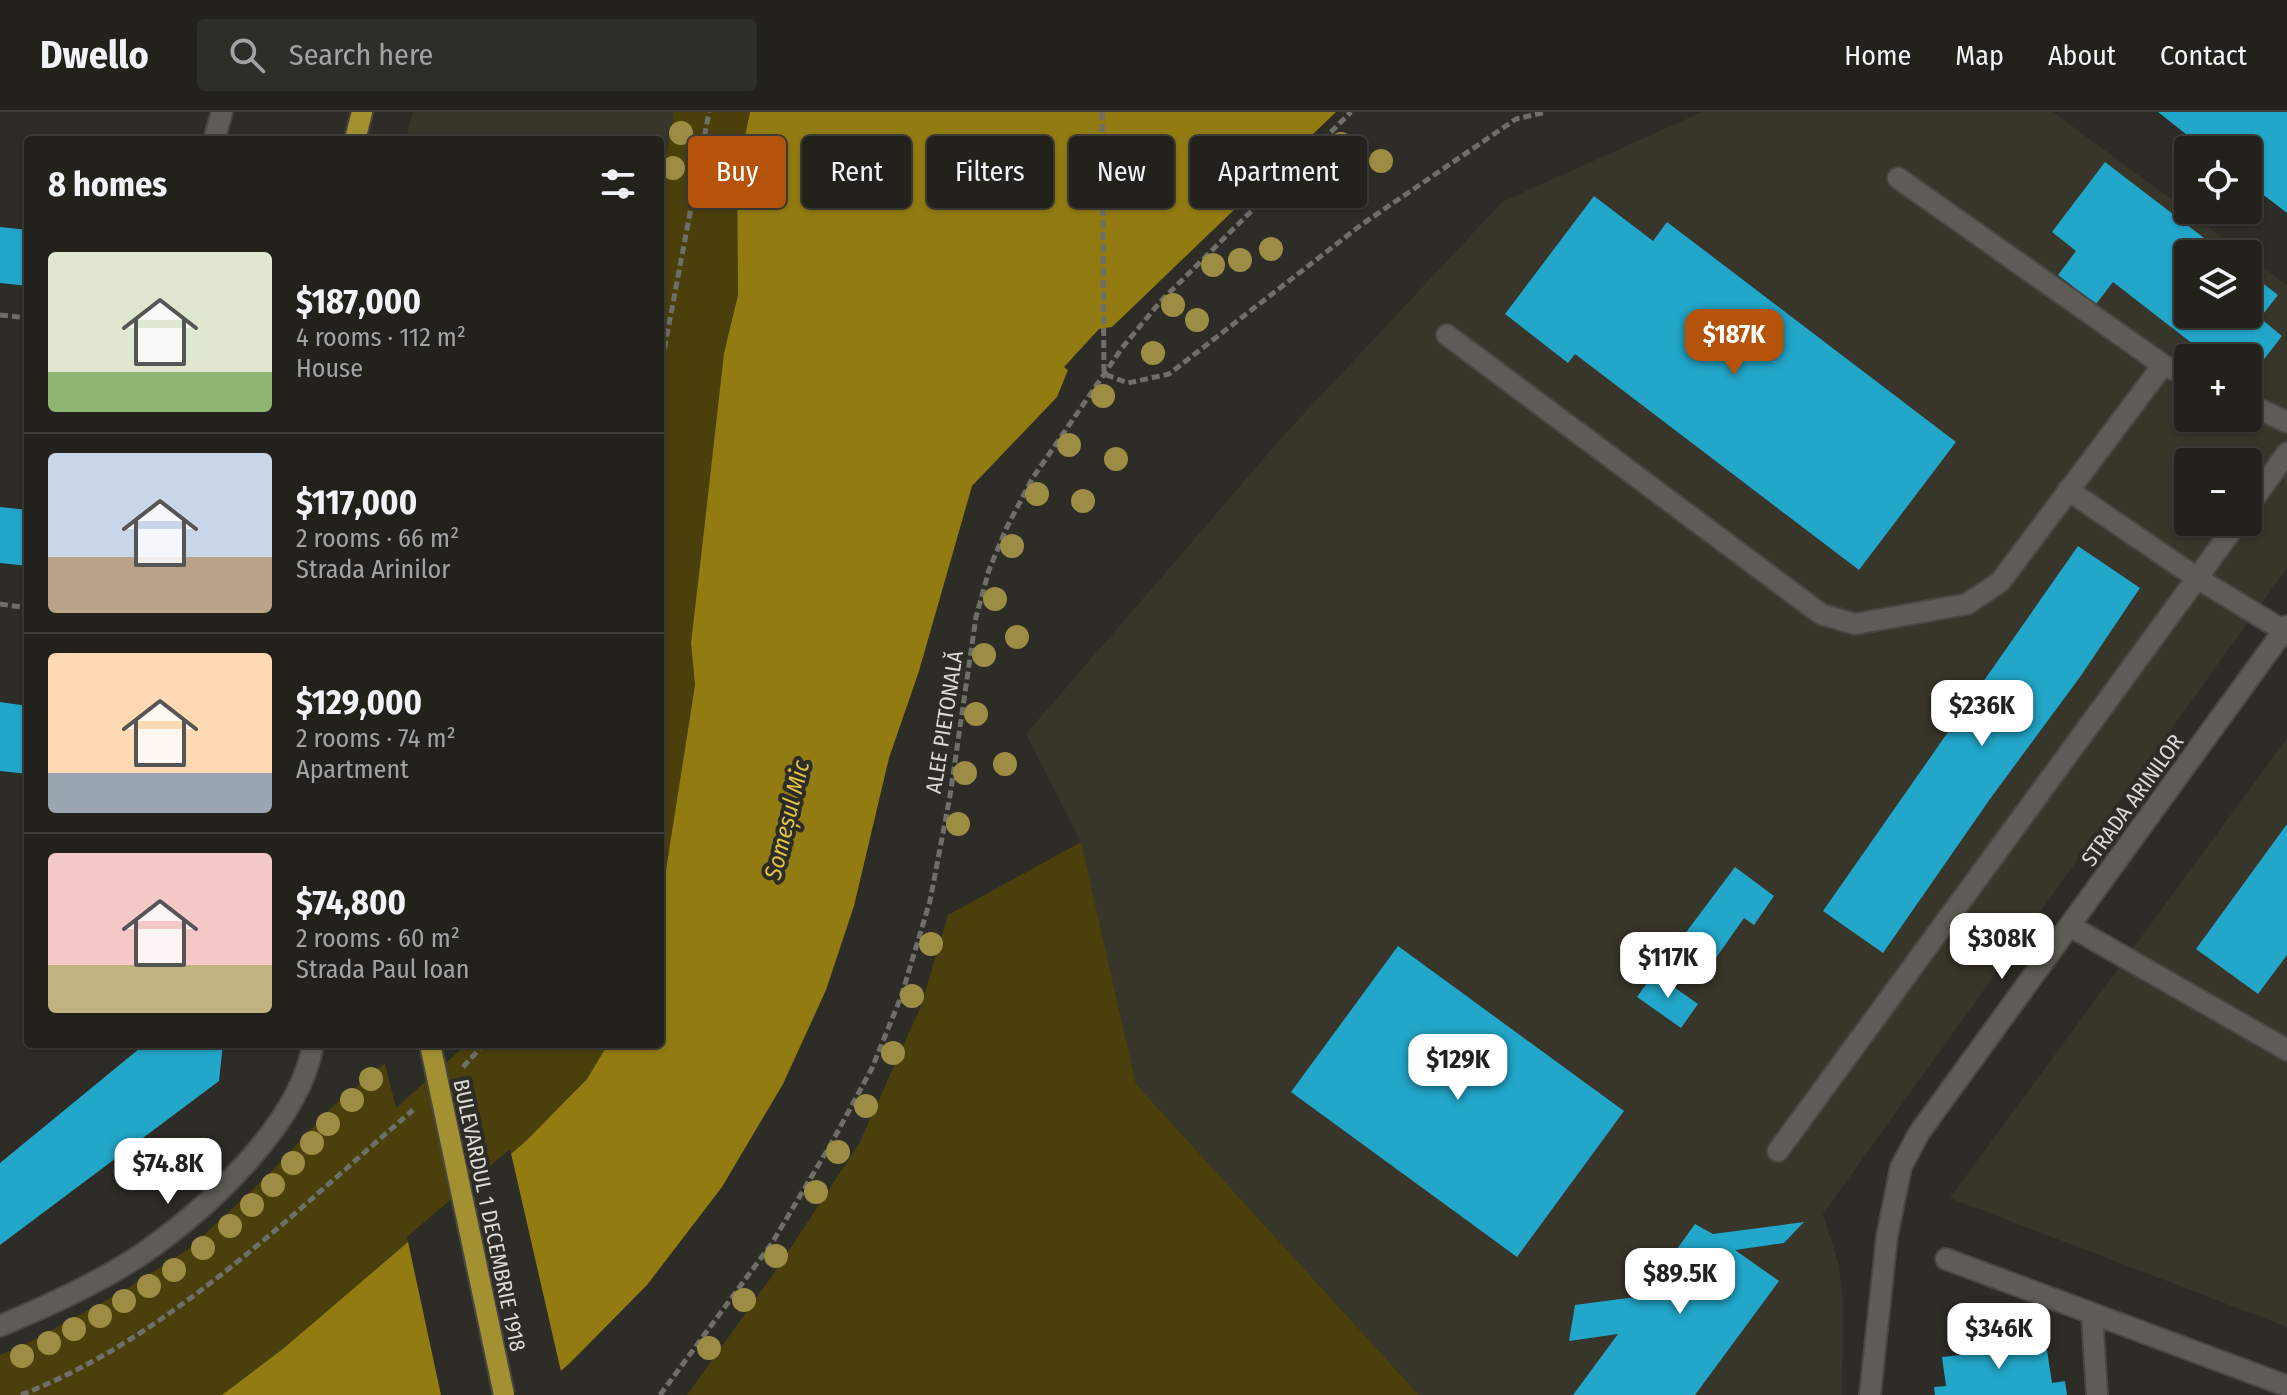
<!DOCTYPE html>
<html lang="en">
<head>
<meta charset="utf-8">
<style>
	:root { --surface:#22211c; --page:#2e2e29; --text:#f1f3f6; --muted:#a2a3a3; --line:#3f3e3b; --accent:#b45309 }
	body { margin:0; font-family:"Fira Sans Condensed",sans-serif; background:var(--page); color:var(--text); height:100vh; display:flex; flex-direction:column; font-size:30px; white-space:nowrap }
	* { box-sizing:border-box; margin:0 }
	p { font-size:26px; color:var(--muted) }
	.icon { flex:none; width:44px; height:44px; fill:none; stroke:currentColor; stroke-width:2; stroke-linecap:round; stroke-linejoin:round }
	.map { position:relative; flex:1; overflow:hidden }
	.details { position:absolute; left:24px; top:24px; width:640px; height:912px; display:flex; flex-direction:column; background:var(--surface); border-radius:8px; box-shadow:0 2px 6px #0004,0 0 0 2px var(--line) }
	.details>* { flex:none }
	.hud { position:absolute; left:688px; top:24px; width:760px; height:72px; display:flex; gap:16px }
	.buttons { position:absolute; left:2174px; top:24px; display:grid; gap:16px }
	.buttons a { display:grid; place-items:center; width:88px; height:88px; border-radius:8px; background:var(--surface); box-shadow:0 2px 6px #0004,0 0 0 2px var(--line); font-size:40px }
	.price { position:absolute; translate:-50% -68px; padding:0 18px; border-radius:16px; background:#fff; color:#222; font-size:26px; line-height:52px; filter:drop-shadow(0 2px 4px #0008) }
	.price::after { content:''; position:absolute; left:50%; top:48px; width:24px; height:18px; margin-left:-12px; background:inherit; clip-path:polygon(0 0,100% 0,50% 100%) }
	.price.active { background:var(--accent); color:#fff }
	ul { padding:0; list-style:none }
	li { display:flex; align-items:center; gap:24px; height:200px; padding:0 24px }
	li+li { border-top:2px solid var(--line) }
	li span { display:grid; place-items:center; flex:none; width:224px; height:160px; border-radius:8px; color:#555 }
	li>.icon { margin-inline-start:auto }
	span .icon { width:96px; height:96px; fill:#fffc; stroke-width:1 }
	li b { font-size:34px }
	h2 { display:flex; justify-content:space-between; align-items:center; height:96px; padding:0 24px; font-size:34px }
	.chip { padding:0 28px; border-radius:8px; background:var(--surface); box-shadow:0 2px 6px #0004,0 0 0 2px var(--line); font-size:28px; line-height:72px }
	.chip.active { background:var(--accent); color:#fff }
	header { display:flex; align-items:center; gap:48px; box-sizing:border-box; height:112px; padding:0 40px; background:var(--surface); border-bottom:2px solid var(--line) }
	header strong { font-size:38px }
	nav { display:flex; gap:44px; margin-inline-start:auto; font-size:28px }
	.search { width:560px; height:72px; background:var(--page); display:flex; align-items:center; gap:20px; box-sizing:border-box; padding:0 28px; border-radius:8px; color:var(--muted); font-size:30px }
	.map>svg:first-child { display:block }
</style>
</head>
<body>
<header>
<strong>Dwello</strong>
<div class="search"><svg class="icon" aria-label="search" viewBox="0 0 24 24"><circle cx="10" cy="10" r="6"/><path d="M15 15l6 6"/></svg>Search here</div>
<nav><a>Home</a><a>Map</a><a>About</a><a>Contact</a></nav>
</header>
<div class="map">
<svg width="2287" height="1283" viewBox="0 0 2287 1283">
	<rect width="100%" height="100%" fill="#2d2c26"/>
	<g fill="#38352a" fill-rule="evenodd">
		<polygon points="413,0 674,0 660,74 660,28 405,28"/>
		<path d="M1702,0H2053L2245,142H2188V202H2248V144L2287,173V456L1823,1102L1838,1150L1843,1187L1842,1283H1419L1136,972L1081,730L1026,622L1285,322L1502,90ZM2188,246H2248V306H2188ZM2188,350H2248V410H2188Z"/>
		<polygon points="2287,626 2287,1215 1950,1086"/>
	</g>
	<g fill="#4b3f0c">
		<polygon points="674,0 750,0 737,62 738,183 724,241 703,427 691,531 695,573 660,796 660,74"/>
		<polygon points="1081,730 1136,972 1419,1283 687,1283 772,1164 859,1032 921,894 948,803"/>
		<polygon points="467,932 608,932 587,967 526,1029 284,1236 222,1283 0,1283 0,1243 28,1231 125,1178 190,1136 265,1066 332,995 385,951 396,996"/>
	</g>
	<polygon fill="#927b11" points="750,0 1336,0 1112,215 1099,217 1064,255 1068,258 1057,285 972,374 919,559 889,646 854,794 826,878 783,972 722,1075 647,1173 569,1252 532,1283 222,1283 284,1236 526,1029 587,967 608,932 660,932 660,796 695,573 691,531 703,427 724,241 738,183 737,62"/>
	<polygon fill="#2d2c26" points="510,1037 562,1264 538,1283 441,1283 407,1125"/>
	<g fill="#22a6c9">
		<polygon points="2158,0 2287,0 2287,101 2248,71 2248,38 2206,38"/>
		<polygon points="2105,50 2225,142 2188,142 2188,202 2248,202 2248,160 2278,183 2260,206 2282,224 2248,268 2248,246 2211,246 2113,170 2096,192 2058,163 2076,139 2052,120"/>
		<polygon points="1594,84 1653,129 1667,110 1956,330 1859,458 1575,242 1568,251 1505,202"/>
		<polygon points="0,115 28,118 28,174 0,171"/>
		<polygon points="0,395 28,398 28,454 0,451"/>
		<polygon points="2078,434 2140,476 2080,565 1990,687 1883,841 1823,799"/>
		<polygon points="0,590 28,594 28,662 0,659"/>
		<polygon points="2287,712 2287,843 2258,882 2196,837"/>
		<polygon points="1735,755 1774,784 1754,813 1744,806 1699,870 1666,847"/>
		<polygon points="1398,834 1624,999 1517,1145 1291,980"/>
		<polygon points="1654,861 1698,892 1681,916 1637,885"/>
		<polygon points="145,932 223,932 219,969 0,1133 0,1051"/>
		<polygon points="1804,1110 1784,1131 1735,1138 1779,1169 1695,1283 1573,1283 1618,1222 1569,1229 1575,1193 1643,1184 1695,1112 1713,1122"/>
		<polygon points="2014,1223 2018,1240 2047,1238 2052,1271 2065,1269 2067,1283 1935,1283 1934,1275 1946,1274 1942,1245 1970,1242 1968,1229"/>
	</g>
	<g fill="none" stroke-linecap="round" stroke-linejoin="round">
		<g stroke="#494743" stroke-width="24">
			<g id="minor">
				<polyline points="214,28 222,0"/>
				<polyline points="1898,66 2163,253 2188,264"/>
				<polyline points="1447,223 1821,502 1855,512 1967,492 2000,470 2163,253"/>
				<polyline points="2248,292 2287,310"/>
				<polyline points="2068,378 2197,466 2284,519"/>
				<polyline points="2248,395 2287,341"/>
				<polyline points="2070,814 2287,938"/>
				<polyline points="1778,1039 2238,410"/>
				<polyline points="1946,1147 2287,1274"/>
				<polyline points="2092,1202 2097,1283"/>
				<path d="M0,1214C48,1194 99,1171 142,1142C206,1098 301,1011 313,932"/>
				<polyline points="1870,1283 1887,1124 1901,1055 1919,1021 2287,514"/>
			</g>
		</g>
		<g stroke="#494743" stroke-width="24">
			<polyline id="major" points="355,28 362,0"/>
		</g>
		<g stroke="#6f6e69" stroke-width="5" stroke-dasharray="8 4" stroke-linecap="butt">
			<polyline points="1102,0 1104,262 1128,271 1169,262 1361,113 1516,7 1546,0"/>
			<polyline points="0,203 28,206"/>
			<polyline points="660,260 709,0"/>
			<polyline points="0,492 28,496"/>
			<polyline points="463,955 484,932"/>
			<path d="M21,1283C170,1225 293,1101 413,998"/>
			<polyline points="660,1283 772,1131 831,1032 872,956 901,885 930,789 950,684 976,505 989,458 1006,417 1032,367 1122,236 1160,190 1351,0"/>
		</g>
		<use href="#minor" stroke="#5e5c56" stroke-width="20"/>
		<use href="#major" stroke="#a39030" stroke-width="20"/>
		<g stroke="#494743" stroke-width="24" stroke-linecap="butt">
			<polyline id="major-bridge" points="430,932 504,1283"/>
		</g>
		<use href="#major-bridge" stroke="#a39030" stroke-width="20"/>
	</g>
	<g fill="#9d8c44">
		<circle cx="681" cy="21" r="12"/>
		<circle cx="1341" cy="32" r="12"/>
		<circle cx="1381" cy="49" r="12"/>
		<circle cx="673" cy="56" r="12"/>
		<circle cx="1304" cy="68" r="12"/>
		<circle cx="1271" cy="137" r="12"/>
		<circle cx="1240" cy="148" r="12"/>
		<circle cx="1213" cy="153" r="12"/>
		<circle cx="1173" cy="193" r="12"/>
		<circle cx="1197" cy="208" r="12"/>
		<circle cx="1153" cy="241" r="12"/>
		<circle cx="1103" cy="284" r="12"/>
		<circle cx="1069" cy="333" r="12"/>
		<circle cx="1116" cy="347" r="12"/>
		<circle cx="1037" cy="382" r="12"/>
		<circle cx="1083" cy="389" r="12"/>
		<circle cx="1012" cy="434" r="12"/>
		<circle cx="995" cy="487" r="12"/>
		<circle cx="1017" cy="525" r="12"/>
		<circle cx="984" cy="543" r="12"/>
		<circle cx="976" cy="602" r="12"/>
		<circle cx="1005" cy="652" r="12"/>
		<circle cx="965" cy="661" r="12"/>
		<circle cx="958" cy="712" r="12"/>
		<circle cx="931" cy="832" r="12"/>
		<circle cx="912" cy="884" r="12"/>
		<circle cx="893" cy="941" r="12"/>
		<circle cx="371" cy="967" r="12"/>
		<circle cx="352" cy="988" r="12"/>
		<circle cx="866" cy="994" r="12"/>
		<circle cx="328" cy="1012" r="12"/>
		<circle cx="312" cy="1031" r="12"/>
		<circle cx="838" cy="1040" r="12"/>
		<circle cx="293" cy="1051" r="12"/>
		<circle cx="273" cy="1073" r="12"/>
		<circle cx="816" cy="1080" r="12"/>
		<circle cx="252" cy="1093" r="12"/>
		<circle cx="230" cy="1114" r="12"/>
		<circle cx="203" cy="1136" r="12"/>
		<circle cx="776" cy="1144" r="12"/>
		<circle cx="174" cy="1158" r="12"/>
		<circle cx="149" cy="1174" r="12"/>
		<circle cx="744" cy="1188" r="12"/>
		<circle cx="124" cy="1189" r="12"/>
		<circle cx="100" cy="1204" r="12"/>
		<circle cx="74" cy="1217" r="12"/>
		<circle cx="49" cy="1231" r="12"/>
		<circle cx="709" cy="1236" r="12"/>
		<circle cx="22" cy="1244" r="12"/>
	</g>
	<g text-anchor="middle" stroke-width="8" stroke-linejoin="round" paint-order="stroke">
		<g font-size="22" fill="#dbdad6" stroke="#2d2c26">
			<text transform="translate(944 610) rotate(-81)" y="8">ALEE PIETONALĂ</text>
			<text transform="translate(2132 688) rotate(-54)" y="8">STRADA ARINILOR</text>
			<text transform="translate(490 1103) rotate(78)" y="8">BULEVARDUL 1 DECEMBRIE 1918</text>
		</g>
		<g font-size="24" font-style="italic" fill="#e2c443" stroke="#2d2c26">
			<text transform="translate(787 708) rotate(-76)" y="8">Someșul Mic</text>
		</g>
	</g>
</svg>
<div class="buttons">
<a><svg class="icon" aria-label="locate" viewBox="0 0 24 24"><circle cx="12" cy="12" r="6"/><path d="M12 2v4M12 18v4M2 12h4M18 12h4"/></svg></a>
<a><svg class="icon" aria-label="layers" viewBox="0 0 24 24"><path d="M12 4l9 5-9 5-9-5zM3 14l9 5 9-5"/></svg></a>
<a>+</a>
<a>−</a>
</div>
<b class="price active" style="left:1734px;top:265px">$187K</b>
<b class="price" style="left:1982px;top:636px">$236K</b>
<b class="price" style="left:2002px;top:869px">$308K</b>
<b class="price" style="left:1668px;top:888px">$117K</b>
<b class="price" style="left:1458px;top:990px">$129K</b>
<b class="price" style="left:168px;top:1094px">$74.8K</b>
<b class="price" style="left:1680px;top:1204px">$89.5K</b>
<b class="price" style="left:1999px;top:1259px">$346K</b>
<div class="hud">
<a class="chip active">Buy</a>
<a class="chip">Rent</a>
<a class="chip">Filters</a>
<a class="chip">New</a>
<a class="chip">Apartment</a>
</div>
<section class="details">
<h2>8 homes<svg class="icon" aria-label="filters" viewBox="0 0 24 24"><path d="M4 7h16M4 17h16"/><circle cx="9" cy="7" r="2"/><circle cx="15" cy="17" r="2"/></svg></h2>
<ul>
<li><span style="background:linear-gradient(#dfe7d0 75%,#8fb573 0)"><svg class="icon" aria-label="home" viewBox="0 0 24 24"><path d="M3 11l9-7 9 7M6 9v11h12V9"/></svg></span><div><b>$187,000</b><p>4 rooms · 112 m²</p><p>House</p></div></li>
<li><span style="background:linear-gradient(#c9d6e8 65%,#b9a48a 0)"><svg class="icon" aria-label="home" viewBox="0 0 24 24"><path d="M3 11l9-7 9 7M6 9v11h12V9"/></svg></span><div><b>$117,000</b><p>2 rooms · 66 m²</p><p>Strada Arinilor</p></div></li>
<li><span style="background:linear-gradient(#ffd9b3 75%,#9aa5b1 0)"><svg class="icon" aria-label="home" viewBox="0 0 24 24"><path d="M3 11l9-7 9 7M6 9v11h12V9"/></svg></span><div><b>$129,000</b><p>2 rooms · 74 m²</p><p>Apartment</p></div></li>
<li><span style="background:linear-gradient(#f6c9c9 70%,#c2b280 0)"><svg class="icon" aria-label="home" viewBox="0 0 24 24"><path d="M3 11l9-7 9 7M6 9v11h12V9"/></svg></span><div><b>$74,800</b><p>2 rooms · 60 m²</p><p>Strada Paul Ioan</p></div></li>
</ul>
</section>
</div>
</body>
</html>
